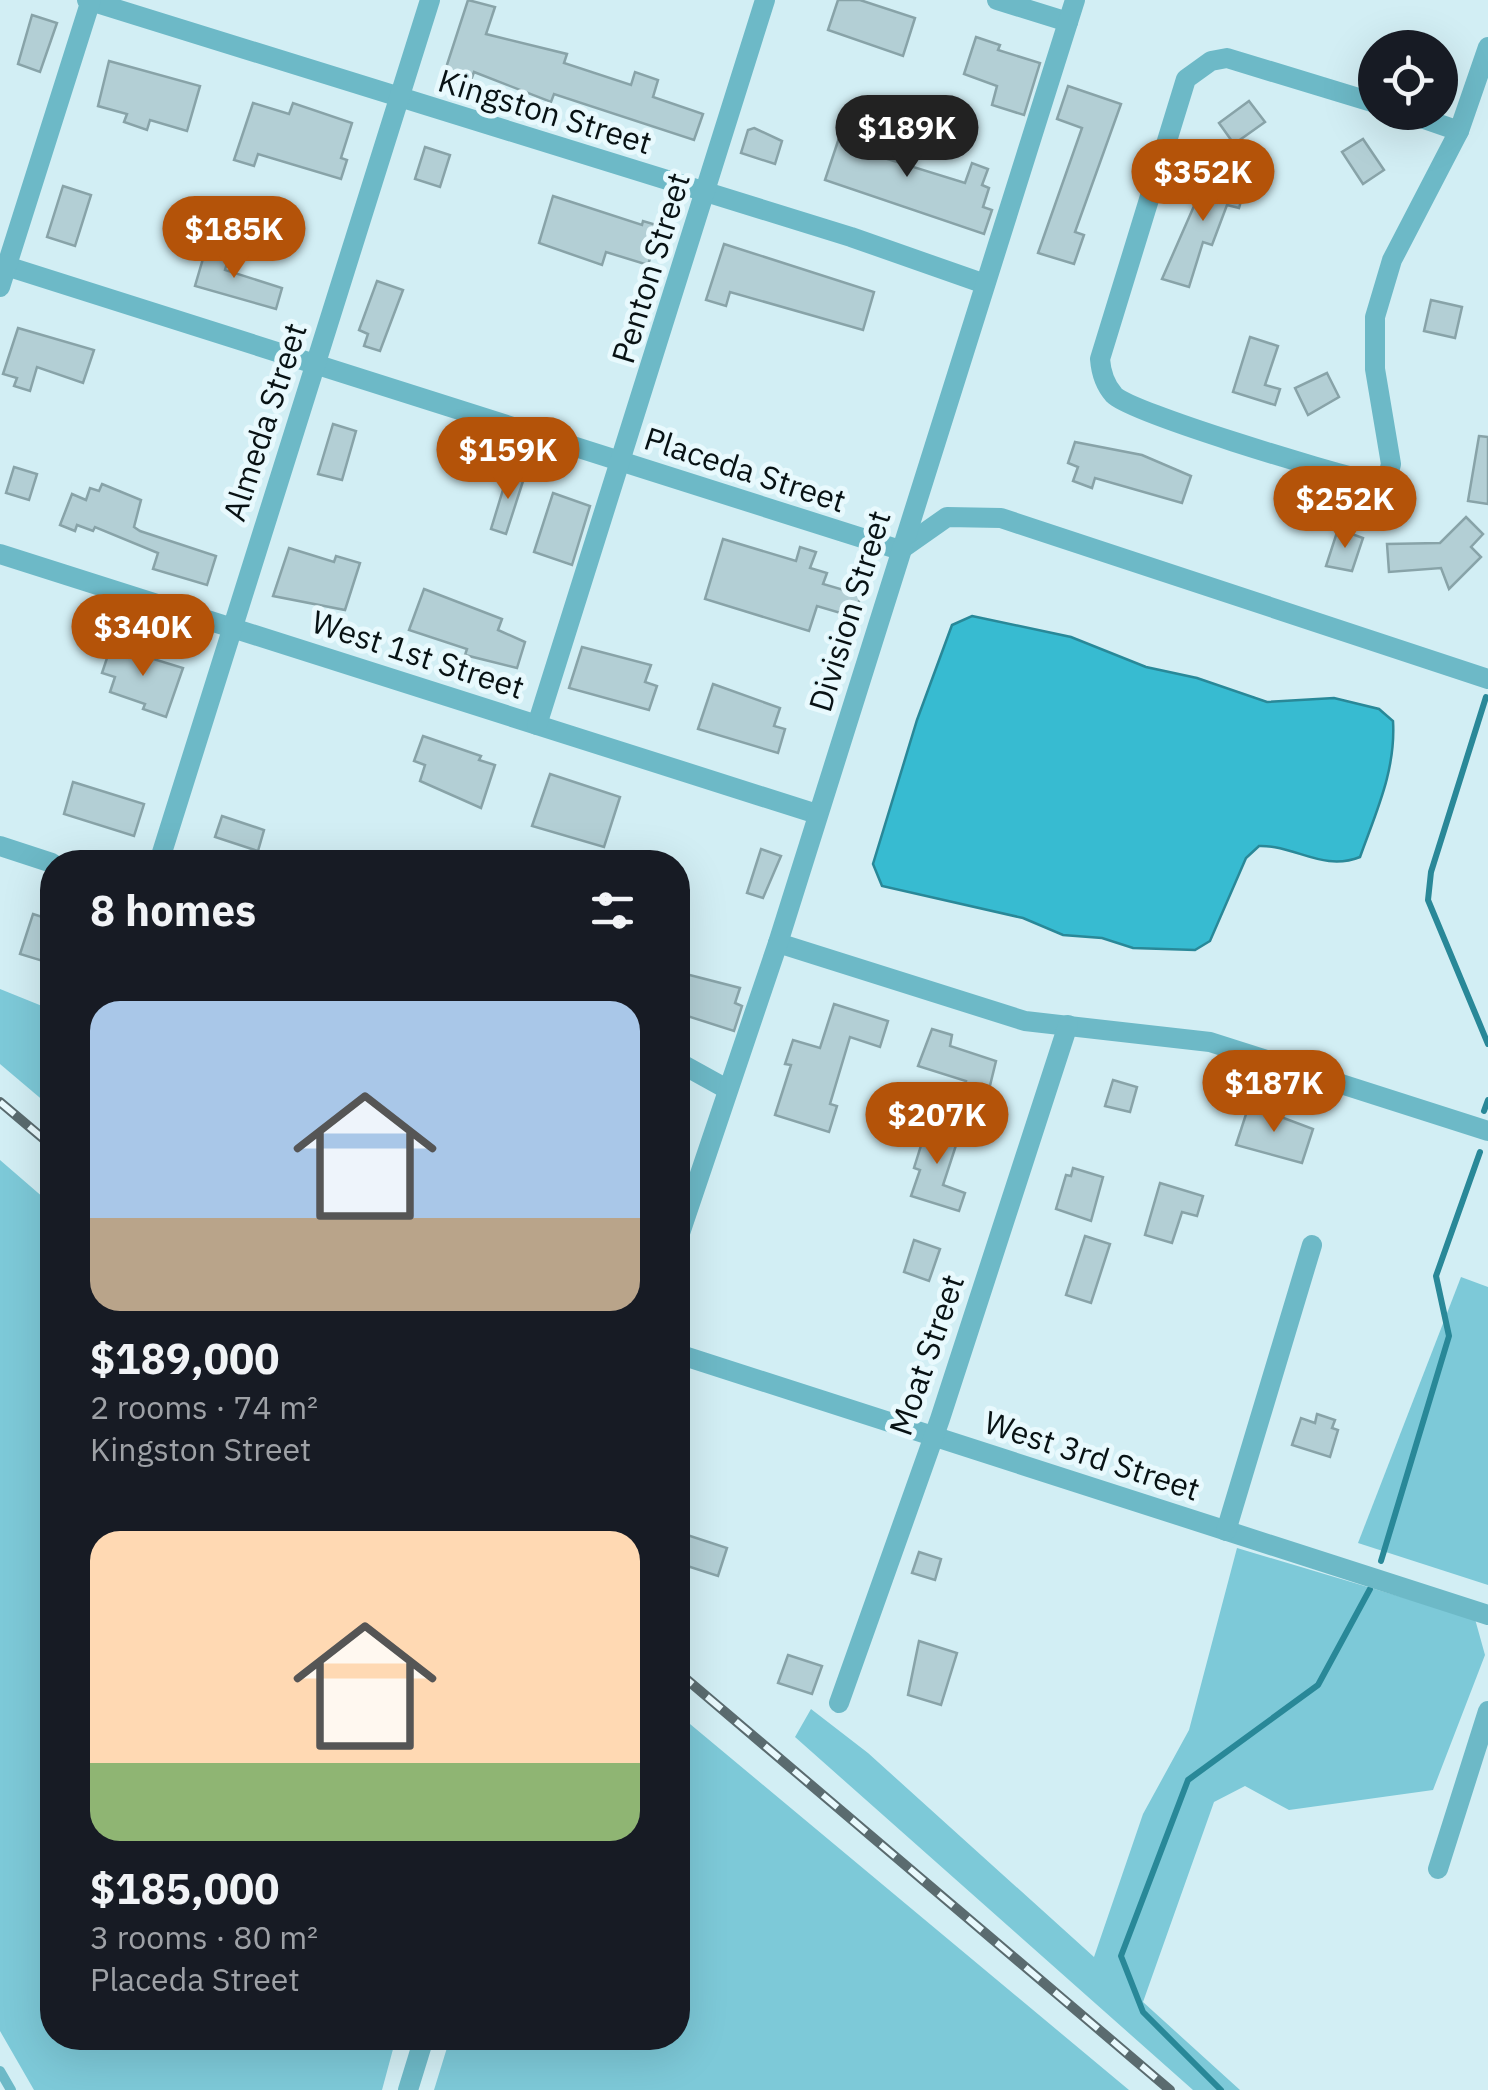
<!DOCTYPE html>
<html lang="en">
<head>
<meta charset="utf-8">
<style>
	:root { --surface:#171b24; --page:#20242c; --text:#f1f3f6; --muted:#9ea1a6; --accent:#b45309 }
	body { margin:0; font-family:"IBM Plex Sans",sans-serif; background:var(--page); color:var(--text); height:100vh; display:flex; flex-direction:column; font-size:38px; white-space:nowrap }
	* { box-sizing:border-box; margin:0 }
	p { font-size:32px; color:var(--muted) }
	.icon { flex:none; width:55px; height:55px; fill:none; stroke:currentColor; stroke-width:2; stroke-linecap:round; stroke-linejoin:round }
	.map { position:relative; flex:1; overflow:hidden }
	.side { position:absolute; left:40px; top:850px; width:650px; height:1200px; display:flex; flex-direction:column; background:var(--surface); border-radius:40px; box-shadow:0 10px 40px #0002 }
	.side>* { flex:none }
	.fabs { position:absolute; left:1358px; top:30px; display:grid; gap:20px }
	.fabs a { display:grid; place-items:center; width:100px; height:100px; border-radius:50%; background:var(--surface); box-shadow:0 10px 40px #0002; font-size:50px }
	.price { position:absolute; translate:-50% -85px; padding:0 22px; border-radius:35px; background:var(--accent); color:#fff; font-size:32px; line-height:65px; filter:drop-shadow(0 2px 5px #0008) }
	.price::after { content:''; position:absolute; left:50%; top:60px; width:30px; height:22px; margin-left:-15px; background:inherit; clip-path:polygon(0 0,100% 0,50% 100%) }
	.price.on { background:#222; color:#fff }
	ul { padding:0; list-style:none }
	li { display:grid; align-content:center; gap:20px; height:530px; padding:0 50px }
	li span { display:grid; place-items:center; height:310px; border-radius:30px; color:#555 }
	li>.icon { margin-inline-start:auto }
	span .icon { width:180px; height:180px; fill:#fffc; stroke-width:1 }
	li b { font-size:42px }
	h2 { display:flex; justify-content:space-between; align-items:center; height:120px; padding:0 50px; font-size:42px }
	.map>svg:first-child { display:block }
</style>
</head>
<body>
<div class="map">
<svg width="1488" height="2090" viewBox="0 0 1488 2090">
	<rect width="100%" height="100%" fill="#d2eef4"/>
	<g fill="#7dc9d8">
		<polygon points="0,989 52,1010 52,1108 0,1064"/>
		<polygon points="0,1160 52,1205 52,2038 396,2038 382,2090 34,2090 0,2031"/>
		<polygon points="1461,1277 1488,1287 1488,1585 1358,1543"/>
		<polygon points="1237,1548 1475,1619 1485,1655 1433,1790 1289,1810 1245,1786 1214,1802 1143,2002 1240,2090 1193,2090 795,1737 811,1709 868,1753 1094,1957 1143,1814 1189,1730"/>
		<polygon points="678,1714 1129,2090 434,2090 450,2038 678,2038"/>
	</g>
	<path fill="#37bbd1" stroke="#298898" stroke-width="2.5" d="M972,616L1071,637L1146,667L1197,678L1267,702L1334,698L1379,709L1393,721C1396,770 1376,812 1360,857C1323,872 1295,845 1259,846L1246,858L1210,941L1195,950L1133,948L1102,938L1063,935L1023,918L882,886L873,864L917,720L952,625Z"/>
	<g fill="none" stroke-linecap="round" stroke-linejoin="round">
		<g stroke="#298898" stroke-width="6">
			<polyline points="1486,697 1431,872 1428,900 1488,1044"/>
			<polyline points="1484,1111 1488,1100"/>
			<polyline points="1381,1561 1449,1336 1436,1276 1480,1152"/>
			<polyline points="1221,2090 1143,2012 1121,1956 1188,1780 1318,1685 1370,1589"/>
		</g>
	</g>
	<g fill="#b3cfd5" stroke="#88a3a8" stroke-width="2.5">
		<polygon points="468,0 495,7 486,34 567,54 564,63 631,85 635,72 658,80 653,97 703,114 694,140 554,94 551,102 474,72 470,83 444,74"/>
		<polygon points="838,0 860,0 915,18 903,56 828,30"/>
		<polygon points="32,15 57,23 40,72 18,64"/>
		<polygon points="976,37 1000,45 998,50 1040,63 1024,115 992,105 997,86 964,74"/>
		<polygon points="109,61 200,86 187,131 150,120 147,130 124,122 127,114 98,106"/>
		<polygon points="1068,86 1121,104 1075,232 1084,235 1074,264 1038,253 1082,128 1057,119"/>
		<polygon points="1249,101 1265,122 1234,144 1219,123"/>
		<polygon points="253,103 289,114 293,103 352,123 341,158 347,160 341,179 258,154 254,166 234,160"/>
		<polygon points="847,114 880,124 871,154 965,183 972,163 988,169 982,185 989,188 983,207 992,210 984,234 825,180"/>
		<polygon points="754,128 782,141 775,164 741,153 748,130"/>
		<polygon points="1363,139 1384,170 1363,184 1342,152"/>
		<polygon points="425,147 450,155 440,187 415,179"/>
		<polygon points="1212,165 1233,171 1231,184 1245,188 1239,208 1227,205 1212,245 1203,242 1189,287 1162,279"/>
		<polygon points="63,186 91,195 75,246 47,237"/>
		<polygon points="553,196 642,225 643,221 660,226 648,265 606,252 602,265 539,243"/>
		<polygon points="724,244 874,292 863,330 730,292 726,306 706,300"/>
		<polygon points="207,245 230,253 225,270 282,288 276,309 195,286"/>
		<polygon points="377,281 403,290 380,351 364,346 368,334 359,330"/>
		<polygon points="1431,300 1462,307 1455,338 1424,331"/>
		<polygon points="18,328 94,350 83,383 37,367 30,391 14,386 17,378 3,374"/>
		<polygon points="1250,337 1278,346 1265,385 1280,389 1275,405 1233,392"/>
		<polygon points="1327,373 1339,397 1308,415 1295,388"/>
		<polygon points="333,424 356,431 342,480 318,474"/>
		<polygon points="1479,436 1488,437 1488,504 1468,501"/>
		<polygon points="1075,442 1142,455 1191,476 1182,503 1095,478 1092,488 1073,481 1078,467 1068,463"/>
		<polygon points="14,467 37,474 29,500 6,493"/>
		<polygon points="509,470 525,475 506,534 491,529"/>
		<polygon points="102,484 141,500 134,527 140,531 216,556 207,585 153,569 158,553 95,527 93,531 77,525 75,531 60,525 72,494 86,500 90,488 99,491"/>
		<polygon points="553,493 590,506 572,565 534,552"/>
		<polygon points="1466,517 1483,534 1471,547 1481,557 1449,589 1441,568 1389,572 1387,544 1440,543"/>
		<polygon points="1338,529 1363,538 1352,571 1326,566"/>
		<polygon points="723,539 796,561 800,547 816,552 810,568 827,573 823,584 861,595 854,617 817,606 809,631 705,599"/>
		<polygon points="289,548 334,562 336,556 360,563 345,610 273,596"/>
		<polygon points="424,589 502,619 498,630 525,642 517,668 465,655 467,649 409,630"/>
		<polygon points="111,646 183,668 166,717 143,709 145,704 110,692 115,677 102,673"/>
		<polygon points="582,647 651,665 645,682 657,686 649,710 569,688"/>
		<polygon points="713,684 780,708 774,726 785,729 778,753 698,729"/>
		<polygon points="423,736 481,756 479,760 495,765 481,808 420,781 425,765 414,761"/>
		<polygon points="550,774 620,797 604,847 532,826"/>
		<polygon points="73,782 144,804 134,836 64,814"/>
		<polygon points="222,816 264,830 258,851 215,837"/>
		<polygon points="761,849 781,856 763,898 747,893"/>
		<polygon points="33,914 52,920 46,962 20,954"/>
		<polygon points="678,972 740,988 735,1003 742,1006 734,1031 678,1013"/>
		<polygon points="834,1004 888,1021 880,1047 850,1037 830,1104 837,1106 829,1132 775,1115 791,1065 785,1064 793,1040 820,1048"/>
		<polygon points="932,1029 952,1035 950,1046 996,1061 986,1102 962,1094 966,1081 918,1066"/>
		<polygon points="1113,1080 1137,1087 1130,1112 1105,1106"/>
		<polygon points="1249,1105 1313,1129 1302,1163 1236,1145"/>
		<polygon points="929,1120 961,1130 943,1185 965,1193 959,1211 911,1196 920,1170 914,1168"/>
		<polygon points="1073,1168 1103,1177 1091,1221 1056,1209 1066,1175 1071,1176"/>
		<polygon points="1160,1183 1203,1196 1197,1216 1182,1212 1172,1243 1145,1235"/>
		<polygon points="1085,1236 1110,1244 1091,1303 1066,1295"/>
		<polygon points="914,1240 940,1249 929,1281 904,1272"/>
		<polygon points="1317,1414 1335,1420 1332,1428 1338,1430 1330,1457 1292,1445 1301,1418 1315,1423"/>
		<polygon points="678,1532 727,1548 718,1576 678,1563"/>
		<polygon points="919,1552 941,1559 935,1580 912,1573"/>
		<polygon points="919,1641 957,1653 941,1705 908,1695"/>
		<polygon points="788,1655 822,1666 812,1694 778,1683"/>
	</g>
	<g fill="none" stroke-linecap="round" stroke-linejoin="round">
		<polyline stroke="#6db9c7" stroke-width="10" points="0,2071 11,2090"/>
		<g stroke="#6db9c7" stroke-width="20">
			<polyline points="87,0 851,237 985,284"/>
			<polyline points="997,0 1068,22"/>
			<path d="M1375,103L1227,58L1211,61L1186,79L1100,359C1101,372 1105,385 1114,395C1131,413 1332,473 1365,480C1374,481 1380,480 1388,476L1391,464L1375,369V317L1392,260L1459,131L1488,47"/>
			<polyline points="1404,112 1459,131"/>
			<polyline points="0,264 900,550 947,517 1001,518 1488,679"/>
			<polyline points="0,287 91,0"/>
			<polyline points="0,554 817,814"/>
			<polyline points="537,725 765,0"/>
			<polyline points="0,846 52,863"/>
			<polyline points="159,862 430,0"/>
			<polyline points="778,943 1025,1021 1210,1042 1488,1131"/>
			<polyline points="678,1062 725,1088"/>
			<polyline points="678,1239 778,943 1075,0"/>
			<polyline points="678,1354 1488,1615"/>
			<polyline points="1226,1531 1312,1245"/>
			<polyline points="839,1703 940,1419 1068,1025"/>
			<polyline points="1438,1869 1488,1711"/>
			<polyline points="408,2090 424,2038"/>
		</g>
		<g stroke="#5a6b6f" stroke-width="10">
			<g id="rail">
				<polyline points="0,1102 52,1146"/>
				<polyline points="678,1672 1170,2090"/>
			</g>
		</g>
		<use href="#rail" stroke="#e8f9fd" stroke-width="6" stroke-dasharray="19" stroke-linecap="butt"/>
	</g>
	<g text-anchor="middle" stroke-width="10" stroke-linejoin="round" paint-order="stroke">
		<g font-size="32" fill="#081214" stroke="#e8f9fd">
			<text transform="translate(545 112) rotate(17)" y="11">Kingston Street</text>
			<text transform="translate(651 268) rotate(-73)" y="11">Penton Street</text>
			<text transform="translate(265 422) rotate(-72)" y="11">Almeda Street</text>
			<text transform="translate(745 470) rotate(18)" y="11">Placeda Street</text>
			<text transform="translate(850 611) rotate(-73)" y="11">Division Street</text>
			<text transform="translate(418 655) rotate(18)" y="11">West 1st Street</text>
			<text transform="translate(927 1355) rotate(-71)" y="11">Moat Street</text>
			<text transform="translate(1092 1456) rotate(18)" y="11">West 3rd Street</text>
		</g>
	</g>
</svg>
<div class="fabs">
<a><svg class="icon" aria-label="locate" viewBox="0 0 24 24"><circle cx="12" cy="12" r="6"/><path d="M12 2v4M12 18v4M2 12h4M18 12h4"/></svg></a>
</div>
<b class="price on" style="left:907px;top:180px">$189K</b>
<b class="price" style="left:1203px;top:224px">$352K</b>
<b class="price" style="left:234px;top:281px">$185K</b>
<b class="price" style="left:508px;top:502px">$159K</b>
<b class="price" style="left:1345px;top:551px">$252K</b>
<b class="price" style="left:143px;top:679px">$340K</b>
<b class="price" style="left:1274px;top:1135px">$187K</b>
<b class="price" style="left:937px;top:1167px">$207K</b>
<section class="side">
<h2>8 homes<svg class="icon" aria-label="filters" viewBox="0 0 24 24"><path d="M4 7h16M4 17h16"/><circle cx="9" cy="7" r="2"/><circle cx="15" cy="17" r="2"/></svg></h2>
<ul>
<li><span style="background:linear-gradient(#a9c7e8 70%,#b9a48a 0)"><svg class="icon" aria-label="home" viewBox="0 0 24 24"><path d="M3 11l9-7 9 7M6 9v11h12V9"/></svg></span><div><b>$189,000</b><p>2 rooms · 74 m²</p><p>Kingston Street</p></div></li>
<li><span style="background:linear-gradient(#ffd9b3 75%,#8fb573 0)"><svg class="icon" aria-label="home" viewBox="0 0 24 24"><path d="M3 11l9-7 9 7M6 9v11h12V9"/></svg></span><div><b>$185,000</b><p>3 rooms · 80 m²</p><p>Placeda Street</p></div></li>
</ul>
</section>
</div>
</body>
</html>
